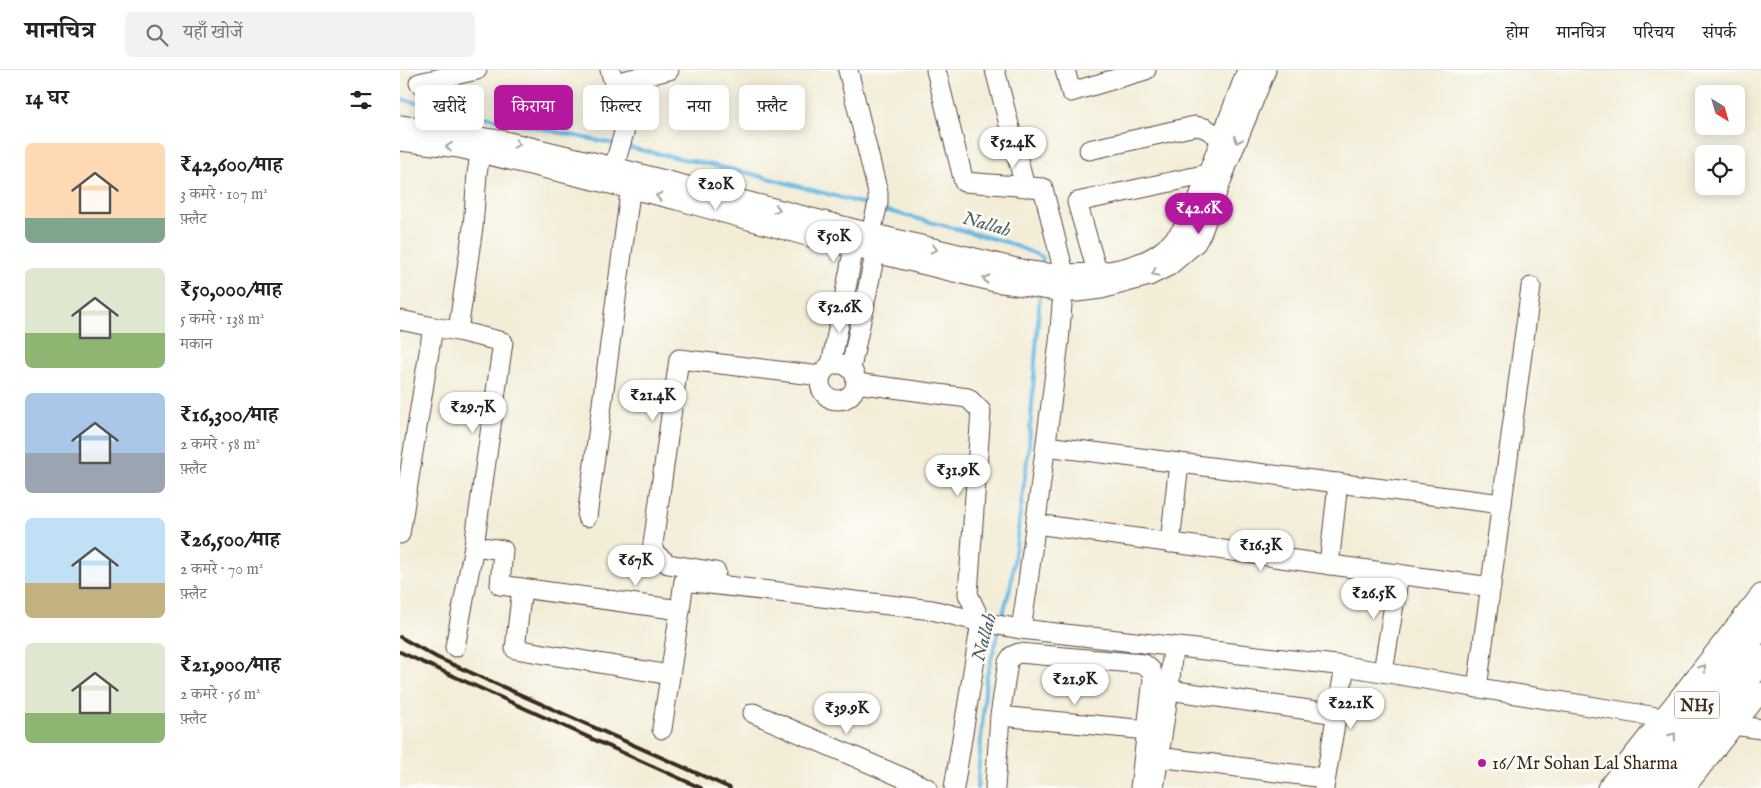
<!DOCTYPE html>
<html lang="hi">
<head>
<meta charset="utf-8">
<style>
	:root { --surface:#fff; --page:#f2f2f2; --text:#222; --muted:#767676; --line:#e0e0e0; --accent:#b5179e }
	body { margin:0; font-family:"IM FELL English","Noto Serif Devanagari",serif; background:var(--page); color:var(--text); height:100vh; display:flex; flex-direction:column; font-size:19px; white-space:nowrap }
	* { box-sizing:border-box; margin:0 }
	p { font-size:16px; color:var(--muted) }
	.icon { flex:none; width:28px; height:28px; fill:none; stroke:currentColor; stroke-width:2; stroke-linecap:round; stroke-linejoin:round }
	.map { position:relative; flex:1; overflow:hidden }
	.sheet { display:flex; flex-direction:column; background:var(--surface); width:400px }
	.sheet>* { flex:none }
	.top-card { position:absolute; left:15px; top:15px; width:475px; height:45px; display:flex; gap:10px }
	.needle { width:32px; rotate:143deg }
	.fabs { position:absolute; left:1295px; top:15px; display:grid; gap:10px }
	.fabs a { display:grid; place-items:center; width:50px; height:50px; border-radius:8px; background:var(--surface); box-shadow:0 2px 12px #0003; font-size:25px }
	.price { position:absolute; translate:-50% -42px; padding:0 11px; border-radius:18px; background:#fff; color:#222; font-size:16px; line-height:32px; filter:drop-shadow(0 1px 2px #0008) }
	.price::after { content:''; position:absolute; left:50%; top:30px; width:15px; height:11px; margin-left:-8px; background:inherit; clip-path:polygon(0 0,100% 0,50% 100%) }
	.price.on { background:var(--accent); color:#fff }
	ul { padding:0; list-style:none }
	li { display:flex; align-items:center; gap:15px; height:125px; padding:0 25px }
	li span { display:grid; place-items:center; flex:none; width:140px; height:100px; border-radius:8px; color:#555 }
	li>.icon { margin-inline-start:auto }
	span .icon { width:60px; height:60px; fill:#fffc; stroke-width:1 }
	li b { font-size:21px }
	h2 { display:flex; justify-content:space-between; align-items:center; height:60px; padding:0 25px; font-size:21px }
	.chip { padding:0 18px; border-radius:8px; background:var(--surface); box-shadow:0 2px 12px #0003; font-size:18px; line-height:45px }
	.chip.on { background:var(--accent); color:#fff }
	header { display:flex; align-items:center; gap:30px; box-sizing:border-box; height:70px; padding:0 25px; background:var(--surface); border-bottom:1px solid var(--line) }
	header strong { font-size:24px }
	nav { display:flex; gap:28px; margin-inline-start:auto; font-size:18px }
	.search { width:350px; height:45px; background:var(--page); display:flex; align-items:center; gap:12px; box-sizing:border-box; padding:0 18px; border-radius:8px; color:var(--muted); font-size:19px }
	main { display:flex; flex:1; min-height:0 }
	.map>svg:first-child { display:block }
</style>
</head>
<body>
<header>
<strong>मानचित्र</strong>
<div class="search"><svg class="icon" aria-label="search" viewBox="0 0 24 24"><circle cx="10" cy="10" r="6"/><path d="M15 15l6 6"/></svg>यहाँ खोजें</div>
<nav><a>होम</a><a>मानचित्र</a><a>परिचय</a><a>संपर्क</a></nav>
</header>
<main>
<section class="sheet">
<h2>14 घर<svg class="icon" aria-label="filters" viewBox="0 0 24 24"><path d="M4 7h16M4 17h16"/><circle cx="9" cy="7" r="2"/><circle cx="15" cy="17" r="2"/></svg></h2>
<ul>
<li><span style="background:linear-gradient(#ffd9b3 75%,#7fa58c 0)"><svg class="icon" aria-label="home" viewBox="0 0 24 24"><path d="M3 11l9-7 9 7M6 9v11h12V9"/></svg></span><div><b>₹42,600/माह</b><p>3 कमरे · 107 m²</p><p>फ़्लैट</p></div></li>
<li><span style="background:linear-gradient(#dfe7d0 65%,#8fb573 0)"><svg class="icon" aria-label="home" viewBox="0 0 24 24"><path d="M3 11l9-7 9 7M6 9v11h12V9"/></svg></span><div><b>₹50,000/माह</b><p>5 कमरे · 138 m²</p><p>मकान</p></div></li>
<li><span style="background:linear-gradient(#a9c7e8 60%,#9aa5b1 0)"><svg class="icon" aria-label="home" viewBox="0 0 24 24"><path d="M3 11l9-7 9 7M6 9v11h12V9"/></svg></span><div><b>₹16,300/माह</b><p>2 कमरे · 58 m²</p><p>फ़्लैट</p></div></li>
<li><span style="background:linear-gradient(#bfe0f5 65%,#c2b280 0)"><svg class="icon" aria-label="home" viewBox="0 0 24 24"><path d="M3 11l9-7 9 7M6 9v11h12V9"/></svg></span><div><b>₹26,500/माह</b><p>2 कमरे · 70 m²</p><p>फ़्लैट</p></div></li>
<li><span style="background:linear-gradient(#dfe7d0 70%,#8fb573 0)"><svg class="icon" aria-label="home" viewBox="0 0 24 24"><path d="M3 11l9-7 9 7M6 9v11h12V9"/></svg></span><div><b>₹21,900/माह</b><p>2 कमरे · 56 m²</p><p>फ़्लैट</p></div></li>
</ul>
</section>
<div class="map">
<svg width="1361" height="718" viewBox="0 0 1361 718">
	<rect width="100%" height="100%" fill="#fdfcf7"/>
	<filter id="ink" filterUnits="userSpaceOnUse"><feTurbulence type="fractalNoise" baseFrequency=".02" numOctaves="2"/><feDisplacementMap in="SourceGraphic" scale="10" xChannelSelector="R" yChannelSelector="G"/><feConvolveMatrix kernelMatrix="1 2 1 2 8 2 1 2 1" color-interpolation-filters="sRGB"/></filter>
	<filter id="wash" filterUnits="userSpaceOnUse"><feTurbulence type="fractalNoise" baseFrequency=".0096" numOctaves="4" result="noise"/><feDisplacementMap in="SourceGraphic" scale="20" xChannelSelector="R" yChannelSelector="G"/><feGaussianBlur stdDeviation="1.12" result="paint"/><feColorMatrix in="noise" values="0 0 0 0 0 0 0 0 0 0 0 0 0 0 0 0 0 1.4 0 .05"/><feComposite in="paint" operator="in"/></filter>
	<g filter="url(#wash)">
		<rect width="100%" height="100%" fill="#f3edd8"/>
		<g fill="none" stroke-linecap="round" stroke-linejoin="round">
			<g stroke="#66b9e2" stroke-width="4">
				<polyline points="0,29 214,74"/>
				<polyline points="226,77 345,102 472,136"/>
				<polyline points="481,139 606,172 643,187 642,196"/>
				<polyline points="601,551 611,514 629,375 640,223"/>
				<polyline points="577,718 586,609 599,560"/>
			</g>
		</g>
	</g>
	<g filter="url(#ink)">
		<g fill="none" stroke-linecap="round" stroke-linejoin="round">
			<g stroke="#57473a" stroke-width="21">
				<g id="minor">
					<polyline points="210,0 227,52 214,97"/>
					<polyline points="448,0 478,123 478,133 471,163"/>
					<polyline points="536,0 564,112 643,118 664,203 663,222 659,272 627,520 621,559"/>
					<polyline points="595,0 625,117"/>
					<polyline points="665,0 671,22 746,0"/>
					<polyline points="19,13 77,0"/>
					<polyline points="214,13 269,0"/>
					<path d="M0,55L105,71L214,97L458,160L625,200C664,207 731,206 763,180C776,170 784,158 792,145L847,0"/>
					<polyline points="0,71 59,78 277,130 414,168 595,212 663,222 677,222 701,219 749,206 769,196 796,173 802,162 828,93 866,0"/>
					<polyline points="689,80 795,56 805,58 821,68"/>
					<polyline points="697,201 677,132 808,104"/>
					<polyline points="0,250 33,257"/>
					<circle cx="438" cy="312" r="18"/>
					<polyline points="431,295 456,167"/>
					<polyline points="451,298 478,170"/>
					<polyline points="456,313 568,328 581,341 568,524 581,552 621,559 945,596 1263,648"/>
					<polyline points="646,376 1102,434"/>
					<polyline points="187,447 232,108"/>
					<polyline points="636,454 1091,517"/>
					<polyline points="0,464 33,257 58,261 73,157 77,104 82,71"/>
					<polyline points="770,473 779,393"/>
					<polyline points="74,476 103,480 100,515 280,540 262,659"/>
					<polyline points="929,495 938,413"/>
					<polyline points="316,502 268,494 252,481 279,289 421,306"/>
					<polyline points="122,518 115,579 270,605"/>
					<polyline points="280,540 284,511 532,540 581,552 554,718"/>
					<polyline points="55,577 74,476 103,272 58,261"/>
					<polyline points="983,602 999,504"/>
					<polyline points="1077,618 1131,217"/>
					<polyline points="769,620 937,644"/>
					<polyline points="353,643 527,718"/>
					<polyline points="600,646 747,660"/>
					<polyline points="1334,655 1361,659"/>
					<polyline points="758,687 925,708"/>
					<polyline points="595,718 600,646 608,592 612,586 619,583 744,594 751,600 753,609 740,718"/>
					<polyline points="754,718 769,620 773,577"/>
					<polyline points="924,718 945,596"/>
					<polyline points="1207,718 1361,524"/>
					<polyline points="1285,718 1361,622"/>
				</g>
			</g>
			<g stroke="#57473a" stroke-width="29">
				<g id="highway">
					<polyline points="1232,718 1361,553"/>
					<polyline points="1260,718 1361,589"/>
				</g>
			</g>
			<use href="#minor" stroke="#fff" stroke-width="19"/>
			<use href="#highway" stroke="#fff" stroke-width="28"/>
			<g stroke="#3b2a1e" stroke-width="4">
				<polyline points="0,567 38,588 330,718"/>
				<polyline points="0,582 301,718"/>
			</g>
		</g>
		<defs><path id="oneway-chevron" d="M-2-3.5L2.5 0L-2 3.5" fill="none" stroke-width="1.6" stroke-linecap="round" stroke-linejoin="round" transform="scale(1.25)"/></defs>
		<g stroke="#a79f9a">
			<use href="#oneway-chevron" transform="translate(838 70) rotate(113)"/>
			<use href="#oneway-chevron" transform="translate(117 74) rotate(13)"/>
			<use href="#oneway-chevron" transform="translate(49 77) rotate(-173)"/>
			<use href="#oneway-chevron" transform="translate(259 126) rotate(-167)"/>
			<use href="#oneway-chevron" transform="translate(377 139) rotate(15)"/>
			<use href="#oneway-chevron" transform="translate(534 179) rotate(14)"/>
			<use href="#oneway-chevron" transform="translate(755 203) rotate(154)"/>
			<use href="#oneway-chevron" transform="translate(586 209) rotate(-167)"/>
			<use href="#oneway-chevron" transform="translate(1303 598) rotate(-52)"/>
			<use href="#oneway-chevron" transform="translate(1273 666) rotate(-52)"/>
		</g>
	</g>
	<circle fill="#b5179e" stroke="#fdfcf7" stroke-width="2" cx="1082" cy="693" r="5"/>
	<g text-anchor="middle" stroke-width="5" stroke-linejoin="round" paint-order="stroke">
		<rect fill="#fdfcf7" stroke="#75695f" stroke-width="1" x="1274.5" y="621.5" width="45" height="27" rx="4"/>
		<g font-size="16" font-weight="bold" fill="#3b2a1e">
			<text x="1297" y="641">NH5</text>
		</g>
		<g font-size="18" fill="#3b2a1e" stroke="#fdfcf7" text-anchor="start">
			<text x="1092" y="699">16/ Mr Sohan Lal Sharma</text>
		</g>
		<g font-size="19" font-style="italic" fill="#4a5c63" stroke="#fdfcf7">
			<text transform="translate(587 153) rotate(16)" y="7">Nallah</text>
			<text transform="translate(583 567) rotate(-75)" y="7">Nallah</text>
		</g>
	</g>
</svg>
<div class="fabs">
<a><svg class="needle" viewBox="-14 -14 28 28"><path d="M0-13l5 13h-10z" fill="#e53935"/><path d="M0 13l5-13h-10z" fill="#767676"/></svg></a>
<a><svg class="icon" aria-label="locate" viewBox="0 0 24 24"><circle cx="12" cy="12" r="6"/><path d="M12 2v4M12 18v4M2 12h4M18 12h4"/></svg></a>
</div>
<b class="price" style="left:613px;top:99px">₹52.4K</b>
<b class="price" style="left:316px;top:141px">₹20K</b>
<b class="price on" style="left:799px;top:165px">₹42.6K</b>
<b class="price" style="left:434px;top:193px">₹50K</b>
<b class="price" style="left:440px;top:264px">₹52.6K</b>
<b class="price" style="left:253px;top:352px">₹21.4K</b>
<b class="price" style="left:73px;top:364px">₹29.7K</b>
<b class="price" style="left:558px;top:427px">₹31.9K</b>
<b class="price" style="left:861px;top:502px">₹16.3K</b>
<b class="price" style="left:236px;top:517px">₹67K</b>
<b class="price" style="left:974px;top:550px">₹26.5K</b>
<b class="price" style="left:675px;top:636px">₹21.9K</b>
<b class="price" style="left:951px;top:660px">₹22.1K</b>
<b class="price" style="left:447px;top:665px">₹39.9K</b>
<div class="top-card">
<a class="chip">खरीदें</a>
<a class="chip on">किराया</a>
<a class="chip">फ़िल्टर</a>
<a class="chip">नया</a>
<a class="chip">फ़्लैट</a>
</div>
</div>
</main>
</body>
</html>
